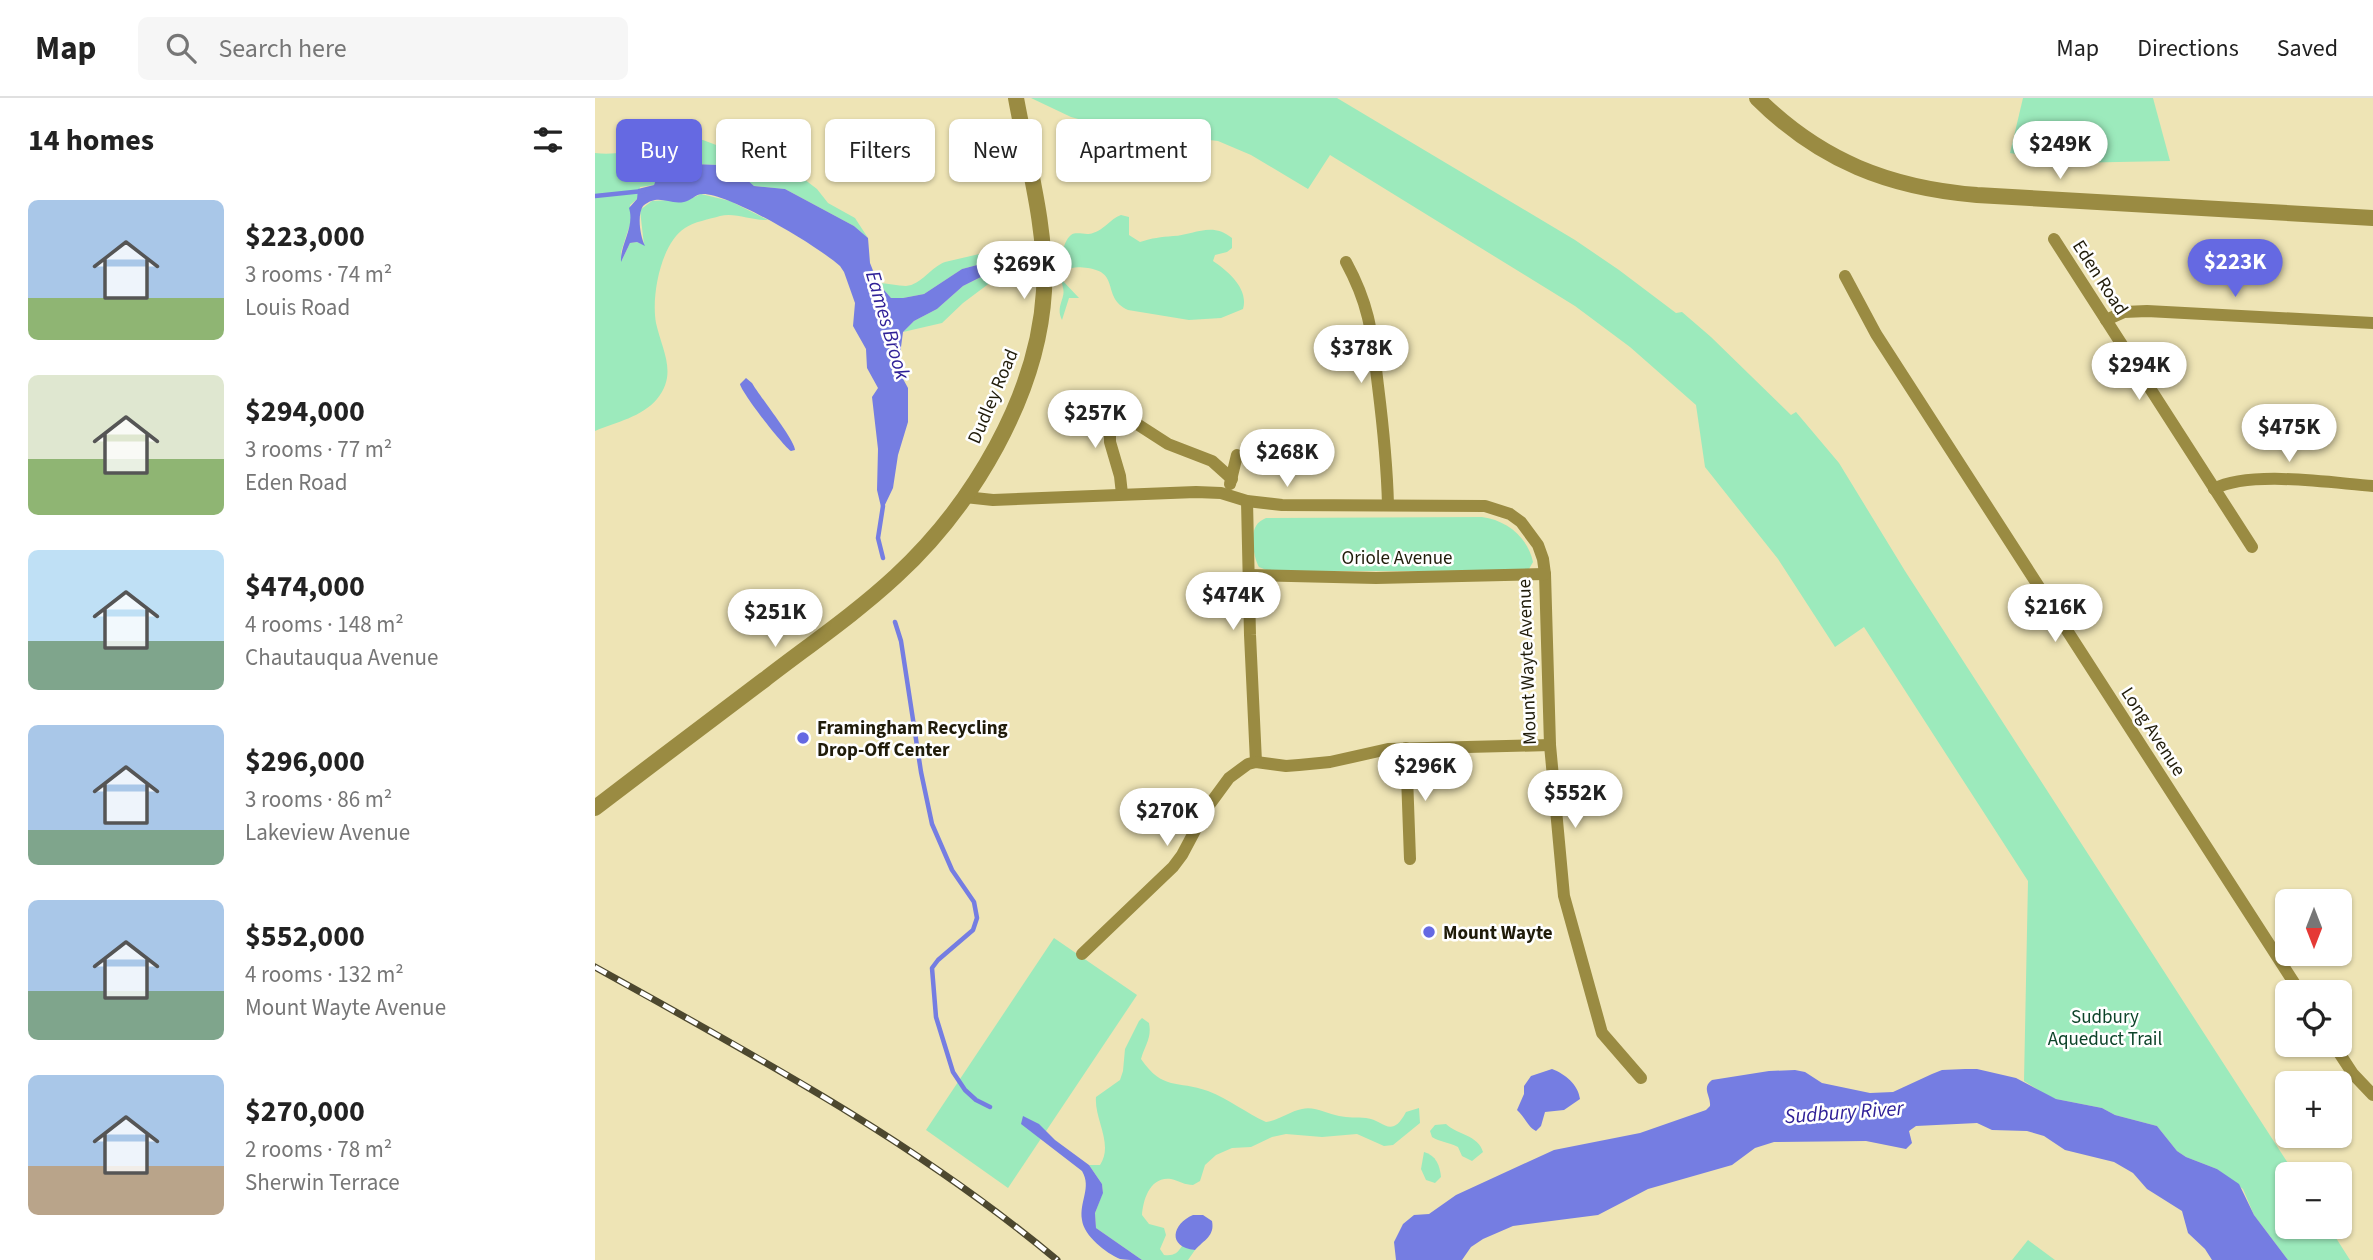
<!DOCTYPE html>
<html lang="en">
<head>
<meta charset="utf-8">
<style>
	:root { --surface:#fff; --page:#f6f6f6; --text:#222; --muted:#767676; --line:#e0e0e0; --accent:#6569e2 }
	body { margin:0; font-family:"Source Sans 3",sans-serif; background:var(--page); color:var(--text); height:100vh; display:flex; flex-direction:column; font-size:26px; white-space:nowrap }
	* { box-sizing:border-box; margin:0 }
	p { font-size:23px; color:var(--muted) }
	.icon { flex:none; width:38px; height:38px; fill:none; stroke:currentColor; stroke-width:2; stroke-linecap:round; stroke-linejoin:round }
	.map { position:relative; flex:1; overflow:hidden }
	.drawer { display:flex; flex-direction:column; background:var(--surface); width:595px }
	.drawer>* { flex:none }
	.guide { position:absolute; left:21px; top:21px; width:665px; height:63px; display:flex; gap:14px }
	.needle { width:46px; rotate:180deg }
	.buttons { position:absolute; left:1680px; top:791px; display:grid; gap:14px }
	.buttons a { display:grid; place-items:center; width:77px; height:77px; border-radius:10px; background:var(--surface); box-shadow:0 2px 5px #0004; font-size:35px }
	.price { position:absolute; translate:-50% -60px; padding:0 16px; border-radius:24px; background:#fff; color:#222; font-size:23px; line-height:46px; filter:drop-shadow(0 2px 4px #0008) }
	.price::after { content:''; position:absolute; left:50%; top:42px; width:21px; height:16px; margin-left:-10px; background:inherit; clip-path:polygon(0 0,100% 0,50% 100%) }
	.price.active { background:var(--accent); color:#fff }
	ul { padding:0; list-style:none }
	li { display:flex; align-items:center; gap:21px; height:175px; padding:0 28px }
	li span { display:grid; place-items:center; flex:none; width:196px; height:140px; border-radius:10px; color:#555 }
	li>.icon { margin-inline-start:auto }
	span .icon { width:84px; height:84px; fill:#fffc; stroke-width:1 }
	li b { font-size:30px }
	h2 { display:flex; justify-content:space-between; align-items:center; height:84px; padding:0 28px; font-size:30px }
	.pill { padding:0 24px; border-radius:10px; background:var(--surface); box-shadow:0 2px 5px #0004; font-size:24px; line-height:63px }
	.pill.active { background:var(--accent); color:#fff }
	header { display:flex; align-items:center; gap:42px; box-sizing:border-box; height:98px; padding:0 35px; background:var(--surface); border-bottom:2px solid var(--line) }
	header strong { font-size:33px }
	nav { display:flex; gap:38px; margin-inline-start:auto; font-size:24px }
	.search { width:490px; height:63px; background:var(--page); display:flex; align-items:center; gap:18px; box-sizing:border-box; padding:0 24px; border-radius:10px; color:var(--muted); font-size:26px }
	main { display:flex; flex:1; min-height:0 }
	.map>svg:first-child { display:block }
</style>
</head>
<body>
<header>
<strong>Map</strong>
<div class="search"><svg class="icon" aria-label="search" viewBox="0 0 24 24"><circle cx="10" cy="10" r="6"/><path d="M15 15l6 6"/></svg>Search here</div>
<nav><a>Map</a><a>Directions</a><a>Saved</a></nav>
</header>
<main>
<section class="drawer">
<h2>14 homes<svg class="icon" aria-label="filters" viewBox="0 0 24 24"><path d="M4 7h16M4 17h16"/><circle cx="9" cy="7" r="2"/><circle cx="15" cy="17" r="2"/></svg></h2>
<ul>
<li><span style="background:linear-gradient(#a9c7e8 70%,#8fb573 0)"><svg class="icon" aria-label="home" viewBox="0 0 24 24"><path d="M3 11l9-7 9 7M6 9v11h12V9"/></svg></span><div><b>$223,000</b><p>3 rooms · 74 m²</p><p>Louis Road</p></div></li>
<li><span style="background:linear-gradient(#dfe7d0 60%,#8fb573 0)"><svg class="icon" aria-label="home" viewBox="0 0 24 24"><path d="M3 11l9-7 9 7M6 9v11h12V9"/></svg></span><div><b>$294,000</b><p>3 rooms · 77 m²</p><p>Eden Road</p></div></li>
<li><span style="background:linear-gradient(#bfe0f5 65%,#7fa58c 0)"><svg class="icon" aria-label="home" viewBox="0 0 24 24"><path d="M3 11l9-7 9 7M6 9v11h12V9"/></svg></span><div><b>$474,000</b><p>4 rooms · 148 m²</p><p>Chautauqua Avenue</p></div></li>
<li><span style="background:linear-gradient(#a9c7e8 75%,#7fa58c 0)"><svg class="icon" aria-label="home" viewBox="0 0 24 24"><path d="M3 11l9-7 9 7M6 9v11h12V9"/></svg></span><div><b>$296,000</b><p>3 rooms · 86 m²</p><p>Lakeview Avenue</p></div></li>
<li><span style="background:linear-gradient(#a9c7e8 65%,#7fa58c 0)"><svg class="icon" aria-label="home" viewBox="0 0 24 24"><path d="M3 11l9-7 9 7M6 9v11h12V9"/></svg></span><div><b>$552,000</b><p>4 rooms · 132 m²</p><p>Mount Wayte Avenue</p></div></li>
<li><span style="background:linear-gradient(#a9c7e8 65%,#b9a48a 0)"><svg class="icon" aria-label="home" viewBox="0 0 24 24"><path d="M3 11l9-7 9 7M6 9v11h12V9"/></svg></span><div><b>$270,000</b><p>2 rooms · 78 m²</p><p>Sherwin Terrace</p></div></li>
</ul>
</section>
<div class="map">
<svg width="1778" height="1162" viewBox="0 0 1778 1162">
	<rect width="100%" height="100%" fill="#eee4b5"/>
	<g fill="#9ceabc">
		<polygon points="436,0 742,0 980,142 1024,172 1081,215 1087,214 1116,239 1196,317 1201,314 1244,365 1310,473 1700,1076 1692,1076 1692,1129 1734,1129 1755,1162 1693,1162 1659,1117 1648,1091 1622,1071 1591,1059 1582,1053 1562,1028 1520,1017 1507,1010 1461,1001 1451,997 1429,983 1433,783 1269,529 1240,549 1183,461 1110,369 1101,307 1035,249 980,208 735,57 713,91 656,57 623,43 519,31 476,19"/>
		<polygon points="1428,0 1558,0 1575,63 1472,65 1415,55"/>
		<path d="M82,39L108,42L129,50L145,49L165,53L184,62L222,91L233,105L260,120L273,140L259,128L190,91L159,88L132,69L123,67L74,65L68,67L59,87L45,89L42,101L35,107L37,120L26,154L27,162L35,145L42,144L49,147L45,112L57,103L95,101L106,96L135,103L173,122C158,123 140,114 125,118C115,121 98,124 90,130C66,145 56,198 61,225C67,252 83,276 62,301C47,319 21,324 0,333V55C32,59 53,45 82,39Z"/>
		<path d="M526,117L534,119V137L545,144C557,140 566,139 578,138C599,137 617,123 637,140V150L632,154L620,157L618,163C633,173 654,191 648,211L626,220L594,222L533,212C506,199 526,175 493,170C484,169 478,168 470,173L467,182L484,200H474L467,222C460,208 471,201 468,190C465,177 464,147 476,137C482,133 491,138 498,135C509,132 515,121 526,117Z"/>
		<path d="M410,150L416,158L367,171L329,196L308,200H296L283,185C292,185 303,188 311,188C326,187 336,169 350,164Z"/>
		<polygon points="409,168 396,184 368,205 347,225 308,234 319,223 342,211 368,188"/>
		<path d="M887,419C911,422 933,439 938,464L934,471L925,473H674L664,469C659,461 655,437 661,428C663,424 667,422 671,420Z"/>
		<polygon points="459,840 542,897 413,1090 331,1032"/>
		<path d="M547,920L554,925C557,940 550,947 546,961C568,993 582,982 613,993C634,1001 651,1015 671,1024C685,1022 695,1013 707,1011C720,1008 732,1016 744,1018C753,1020 762,1019 771,1020C789,1022 796,1042 811,1014L824,1010L825,1025L798,1047L789,1048L762,1036L727,1039L691,1036L677,1039L656,1049L637,1050L621,1057L610,1067L605,1083L598,1087C590,1087 584,1083 576,1081C555,1078 548,1102 547,1117L554,1126L569,1130L571,1137L565,1151L569,1157C578,1158 582,1156 587,1148L600,1152L593,1162H547L501,1130L500,1115L508,1094L507,1086L494,1067H505C519,1046 499,1021 501,999L525,982L528,973L530,951L544,923Z"/>
		<path d="M851,1026C863,1037 883,1037 888,1054L877,1063L867,1058L863,1049C853,1044 845,1044 837,1039L835,1033L840,1027Z"/>
		<path d="M829,1054C841,1057 845,1068 846,1079L840,1085L831,1082L826,1071Z"/>
		<polygon points="1433,1142 1460,1162 1417,1162"/>
	</g>
	<g fill="#757de2">
		<path d="M74,65L123,67L143,74L159,88L190,91L259,128L273,140L275,165L283,185L296,200H308L329,196L367,171L420,157L421,168L415,169L412,166L368,188L342,211L319,223L308,234L304,264L307,279L313,290V324L303,357L298,390L287,413L282,392L283,351L277,299L283,290L272,270L271,251L258,228L260,205L249,174L245,168C224,149 136,96 108,96C100,96 96,103 89,104C73,107 64,95 48,108C42,117 45,138 50,148L42,144L35,145L26,164C25,146 40,129 34,110L42,101L43,91L59,87L65,70Z"/>
		<path d="M151,280L157,285C165,299 200,342 200,352L196,353C188,348 146,294 145,286Z"/>
		<path d="M957,971C970,976 983,986 985,1001L969,1012L950,1014L946,1028L941,1033C932,1028 930,1019 922,1012L929,996V988L936,978Z"/>
		<path d="M1370,971H1382L1421,980L1461,1001L1507,1010L1520,1017L1562,1028L1582,1053L1591,1059L1622,1071L1644,1086L1659,1117L1693,1162H1617L1610,1151L1593,1135L1587,1113L1552,1091L1538,1075L1519,1064L1470,1052L1449,1038L1432,1033L1397,1032L1382,1025L1321,1028L1314,1033L1317,1045L1311,1051L1271,1043L1179,1044L1160,1050L1137,1067L1053,1091L1003,1117L918,1128L888,1141L876,1149L867,1162H801L799,1144L808,1126L819,1117L834,1116L861,1097L959,1052L1045,1035L1111,1012L1115,1008C1116,998 1106,990 1117,982L1174,973L1200,972L1210,974L1227,985L1275,995L1298,994L1337,976L1347,972Z"/>
		<path d="M428,1018L444,1026L460,1042L494,1067L507,1086L508,1095L500,1115L501,1130L547,1162C541,1162 530,1162 525,1161C511,1155 489,1138 487,1122C484,1103 497,1090 487,1073L426,1026Z"/>
		<path d="M598,1117H608L617,1123C620,1138 609,1142 600,1152C572,1149 577,1126 598,1117Z"/>
	</g>
	<g fill="none" stroke-linecap="round" stroke-linejoin="round">
		<g stroke="#757de2" stroke-width="4.5">
			<polyline points="0,98 48,93"/>
			<polyline points="288,408 283,440 288,460"/>
			<polyline points="300,524 306,543 326,674 337,726 357,772 379,804 382,820 378,832 343,862 337,870 341,919 358,974 370,992 381,1002 395,1009"/>
		</g>
		<g stroke="#9a8b42" stroke-width="12">
			<polyline points="1459,141 1657,449"/>
			<path d="M751,164C776,210 777,238 783,288C788,328 792,367 793,407"/>
			<polyline points="1250,178 1281,236 1705,894"/>
			<polyline points="1511,222 1529,214 1552,213 1778,225"/>
			<polyline points="635,386 642,357"/>
			<path d="M1619,391C1655,372 1736,385 1778,388"/>
			<polyline points="527,396 525,378 515,344 515,325 523,320 542,326 573,346 617,363 637,381"/>
			<polyline points="370,399 398,402 601,394 626,395 652,403 687,407 890,408 915,416 926,424 943,447 948,461 950,476 955,647 969,798 1007,935 1046,980"/>
			<polyline points="652,403 655,537 661,664"/>
			<polyline points="653,477 781,480 950,476"/>
			<polyline points="811,650 815,761"/>
			<polyline points="487,856 578,769 587,757 612,710 634,680 653,666 661,664 691,668 704,667 735,664 793,651 955,647"/>
			<polyline points="1739,947 1758,976 1778,997"/>
		</g>
		<g stroke="#9a8b42" stroke-width="16">
			<path d="M1162,0C1225,63 1295,90 1382,97L1778,120"/>
			<path d="M0,710C56,667 112,625 169,582C213,548 260,516 301,478C377,408 443,298 449,193C452,131 432,61 421,0"/>
		</g>
		<g stroke="#4d482f" stroke-width="7">
			<path id="rail" d="M0,869C160,958 321,1044 462,1162"/>
		</g>
		<use href="#rail" stroke="#fff" stroke-width="4.5" stroke-dasharray="13" stroke-linecap="butt"/>
	</g>
	<g fill="#6569e2" stroke="#fff" stroke-width="2.5">
		<circle cx="208" cy="640" r="7"/>
		<circle cx="834" cy="834" r="7"/>
	</g>
	<g text-anchor="middle" stroke-width="5" stroke-linejoin="round" paint-order="stroke">
		<g font-size="19" fill="#201c0a" stroke="#fff">
			<text transform="translate(1506 179) rotate(57)" y="7">Eden Road</text>
			<text transform="translate(397 298) rotate(-67)" y="7">Dudley Road</text>
			<text x="802" y="466">Oriole Avenue</text>
			<text transform="translate(931 564) rotate(-92)" y="7">Mount Wayte Avenue</text>
			<text transform="translate(1559 633) rotate(57)" y="7">Long Avenue</text>
		</g>
		<g font-size="19" font-weight="bold" fill="#201c0a" stroke="#fff" text-anchor="start">
			<text x="222" y="636">Framingham Recycling<tspan x="222" dy="22">Drop-Off Center</tspan></text>
			<text x="848" y="841">Mount Wayte</text>
		</g>
		<g font-size="19" fill="#0d442a" stroke="#fff">
			<text x="1510" y="925">Sudbury<tspan x="1510" dy="22">Aqueduct Trail</tspan></text>
		</g>
		<g font-size="21" font-style="italic" fill="#302198" stroke="#fff">
			<text transform="translate(293 227) rotate(74)" y="7">Eames Brook</text>
			<text transform="translate(1249 1014) rotate(-4)" y="7">Sudbury River</text>
		</g>
	</g>
</svg>
<div class="buttons">
<a><svg class="needle" viewBox="-14 -14 28 28"><path d="M0-13l5 13h-10z" fill="#e53935"/><path d="M0 13l5-13h-10z" fill="#767676"/></svg></a>
<a><svg class="icon" aria-label="locate" viewBox="0 0 24 24"><circle cx="12" cy="12" r="6"/><path d="M12 2v4M12 18v4M2 12h4M18 12h4"/></svg></a>
<a>+</a>
<a>−</a>
</div>
<b class="price" style="left:1465px;top:83px">$249K</b>
<b class="price active" style="left:1640px;top:201px">$223K</b>
<b class="price" style="left:429px;top:203px">$269K</b>
<b class="price" style="left:766px;top:287px">$378K</b>
<b class="price" style="left:1544px;top:304px">$294K</b>
<b class="price" style="left:500px;top:352px">$257K</b>
<b class="price" style="left:1694px;top:366px">$475K</b>
<b class="price" style="left:692px;top:391px">$268K</b>
<b class="price" style="left:638px;top:534px">$474K</b>
<b class="price" style="left:1460px;top:546px">$216K</b>
<b class="price" style="left:180px;top:551px">$251K</b>
<b class="price" style="left:830px;top:705px">$296K</b>
<b class="price" style="left:980px;top:732px">$552K</b>
<b class="price" style="left:572px;top:750px">$270K</b>
<div class="guide">
<a class="pill active">Buy</a>
<a class="pill">Rent</a>
<a class="pill">Filters</a>
<a class="pill">New</a>
<a class="pill">Apartment</a>
</div>
</div>
</main>
</body>
</html>
